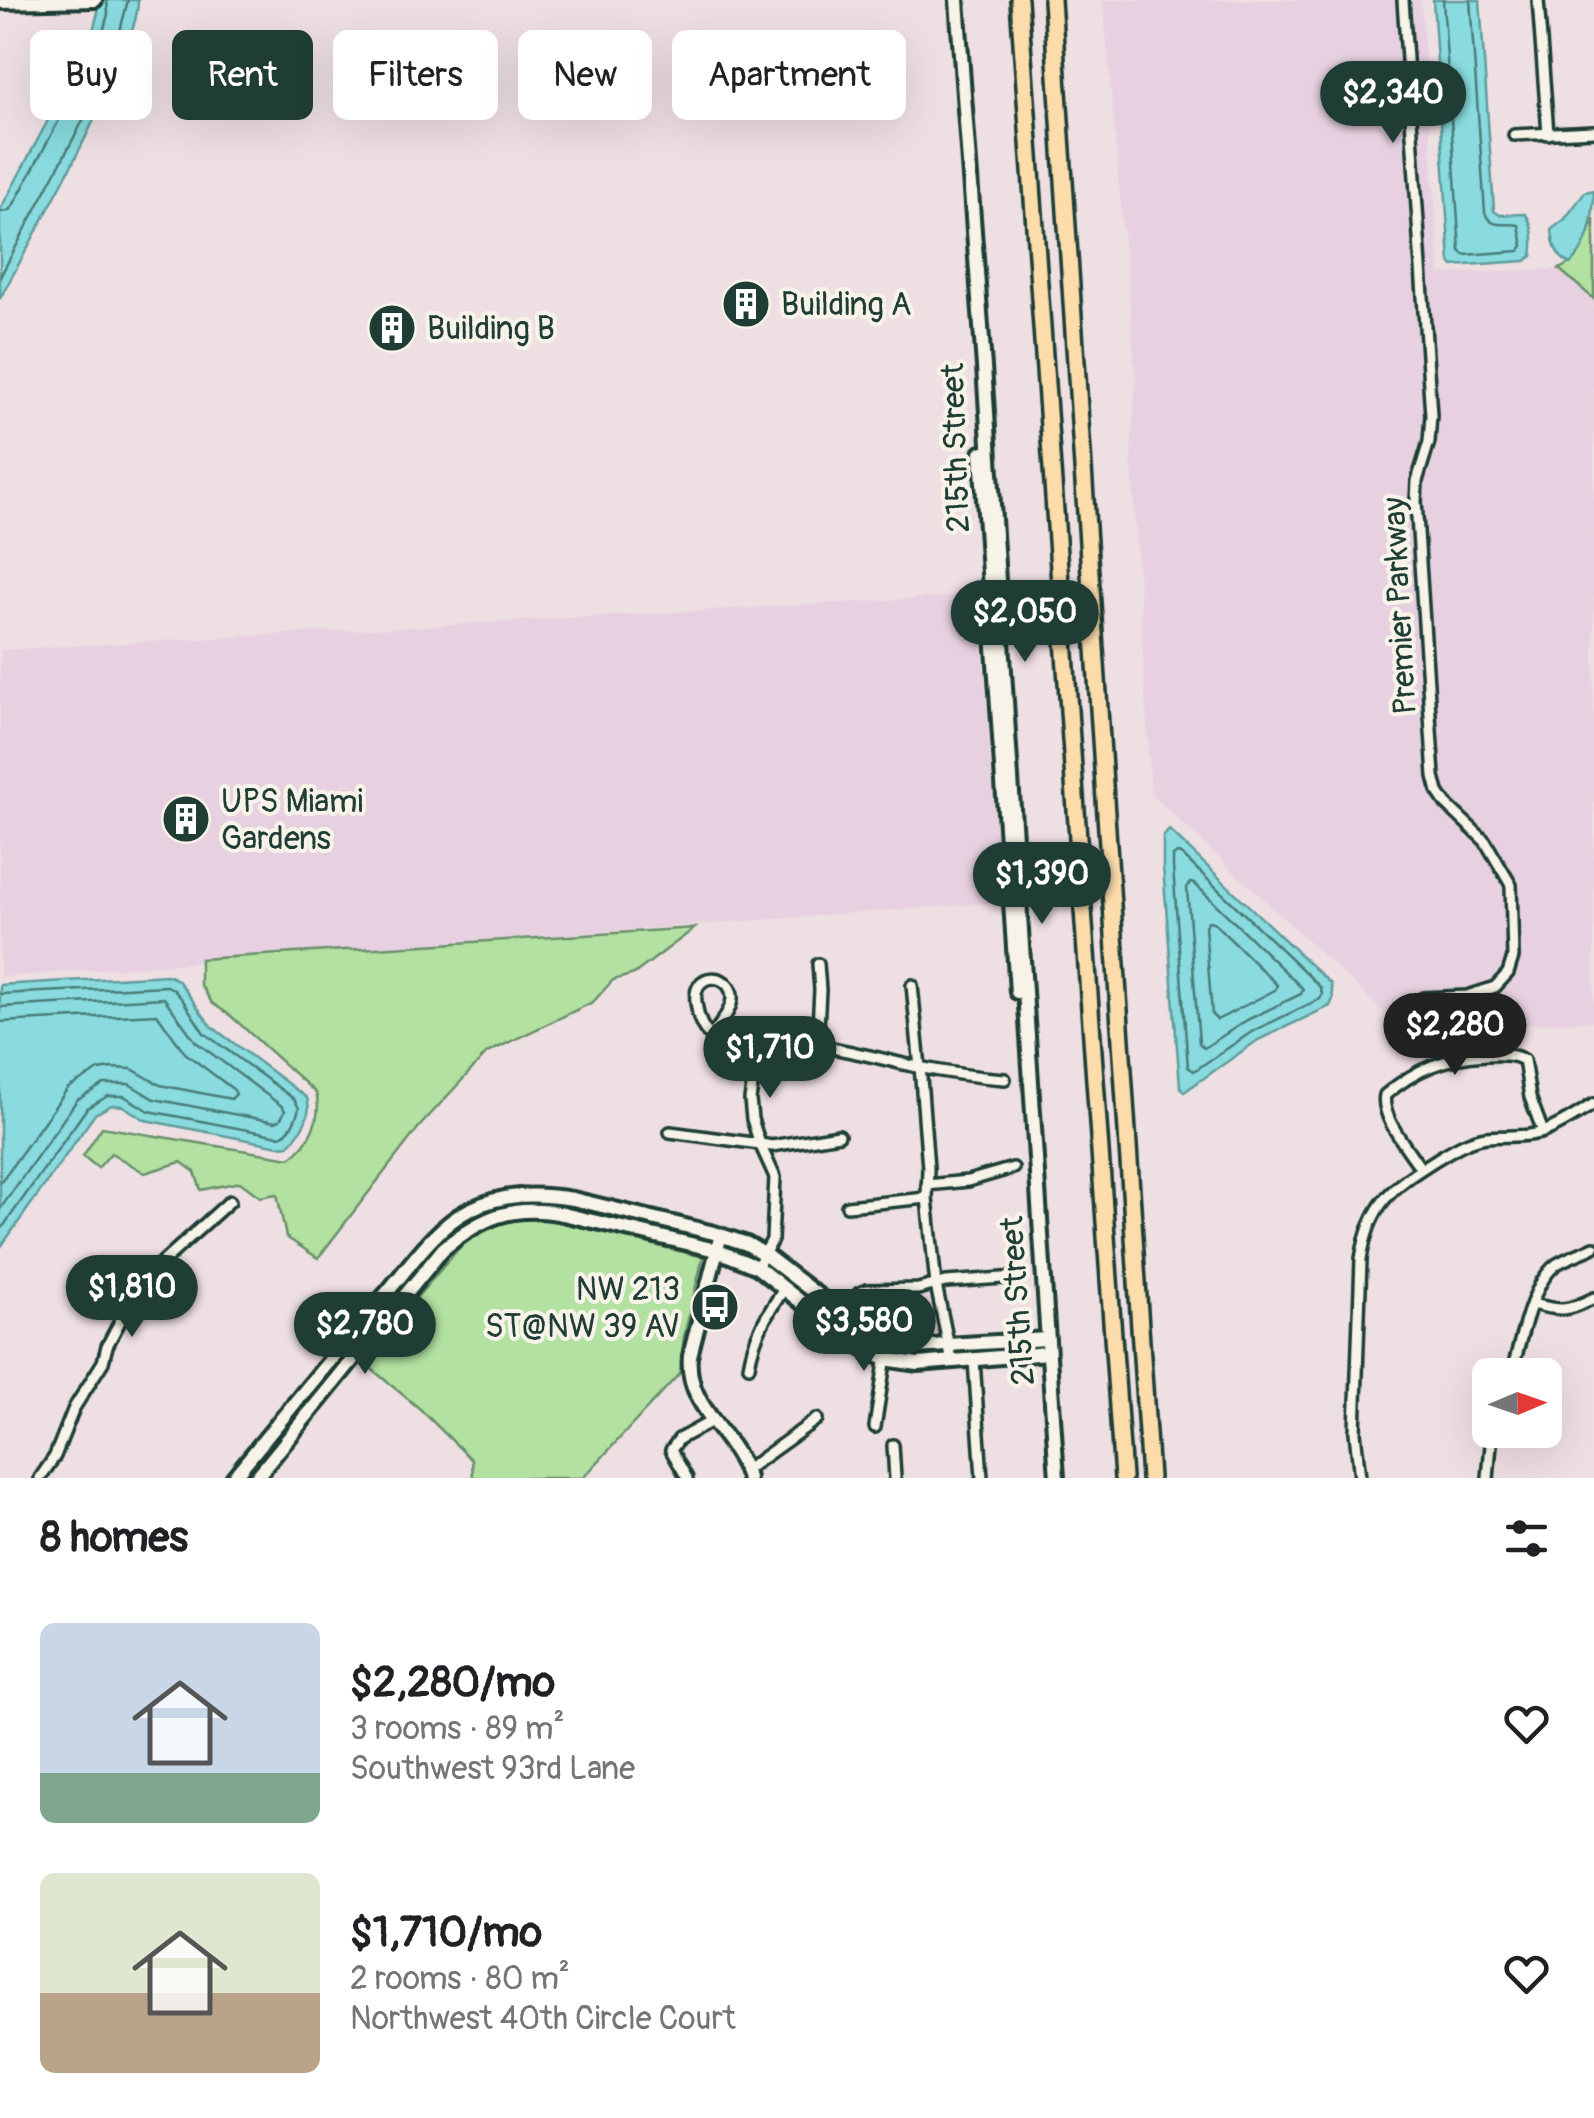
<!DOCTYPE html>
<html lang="en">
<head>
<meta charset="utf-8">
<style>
	:root { --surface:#fff; --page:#f2f2f2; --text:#202124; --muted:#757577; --accent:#1f3d34 }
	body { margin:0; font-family:Pangolin,sans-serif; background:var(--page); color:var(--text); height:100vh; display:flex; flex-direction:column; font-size:38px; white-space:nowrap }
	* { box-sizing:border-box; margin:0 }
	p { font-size:32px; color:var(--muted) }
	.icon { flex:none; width:55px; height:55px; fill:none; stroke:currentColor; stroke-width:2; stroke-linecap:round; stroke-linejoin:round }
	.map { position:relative; height:1478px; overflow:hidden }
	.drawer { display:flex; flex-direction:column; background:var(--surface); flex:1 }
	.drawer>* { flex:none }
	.top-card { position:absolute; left:30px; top:30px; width:1000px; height:90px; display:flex; gap:20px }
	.needle { width:65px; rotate:88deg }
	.controls { position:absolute; left:1472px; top:1358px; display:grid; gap:20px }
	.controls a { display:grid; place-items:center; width:90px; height:90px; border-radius:15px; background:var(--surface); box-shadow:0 10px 40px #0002; font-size:50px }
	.price { position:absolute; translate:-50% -85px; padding:0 22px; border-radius:35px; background:var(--accent); color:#fff; font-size:32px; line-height:65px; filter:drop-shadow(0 2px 5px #0008) }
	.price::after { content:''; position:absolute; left:50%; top:60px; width:30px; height:22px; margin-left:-15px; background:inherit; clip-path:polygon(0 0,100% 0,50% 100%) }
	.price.selected { background:#222; color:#fff }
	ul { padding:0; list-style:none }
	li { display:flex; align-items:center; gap:30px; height:250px; padding:0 40px }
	li span { display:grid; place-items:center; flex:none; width:280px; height:200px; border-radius:15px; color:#555 }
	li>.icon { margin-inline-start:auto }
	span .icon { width:120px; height:120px; fill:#fffc; stroke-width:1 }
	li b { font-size:42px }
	h2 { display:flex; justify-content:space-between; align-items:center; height:120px; padding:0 40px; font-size:42px }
	.chip { padding:0 35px; border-radius:15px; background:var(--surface); box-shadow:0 10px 40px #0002; font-size:35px; line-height:90px }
	.chip.selected { background:var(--accent); color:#fff }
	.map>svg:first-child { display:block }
</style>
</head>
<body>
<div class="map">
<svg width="1594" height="1478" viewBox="0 0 1594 1478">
	<rect width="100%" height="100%" fill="#eedfe3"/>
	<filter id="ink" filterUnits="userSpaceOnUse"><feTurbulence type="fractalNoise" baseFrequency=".01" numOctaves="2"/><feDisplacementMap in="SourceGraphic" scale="20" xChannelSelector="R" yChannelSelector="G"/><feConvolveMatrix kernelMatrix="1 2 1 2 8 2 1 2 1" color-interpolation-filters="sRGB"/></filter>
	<g filter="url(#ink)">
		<g fill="#e7d1e0">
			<polygon points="1103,0 1421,0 1440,274 1559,269 1594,299 1594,1021 1402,1029 1151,794 1131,450 1136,380"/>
			<polygon points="979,595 1001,902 0,977 0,650"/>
		</g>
		<g fill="#b2e1a1" stroke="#688f6a" stroke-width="2.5">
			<path d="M1594,218V299L1559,269C1582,259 1585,240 1594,218Z"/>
			<path d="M695,928L634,974L613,980L593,1002L487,1053L419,1127L318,1258L286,1237L277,1194L260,1197L240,1182L201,1190L195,1172L181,1162L145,1173L111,1153L98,1168L83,1156L102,1127L290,1158C309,1144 323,1117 316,1093L231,1016L212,1003L200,984V959Z"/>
			<polygon points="525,1219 554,1220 703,1257 684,1336 680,1373 583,1478 473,1478 472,1460 420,1409 362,1361 467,1239 505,1222"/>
		</g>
		<g fill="#89dbdf" stroke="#5f9c9b" stroke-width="2.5">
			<path d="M97,0H138C138,22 126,45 118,66C85,146 41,222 0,299V210L90,42L98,12Z"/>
			<path d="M1433,0H1480L1494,211L1500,215L1525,214C1534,223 1534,244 1532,256L1525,261L1453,266L1450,262Z"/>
			<path d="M1594,190C1594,215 1590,246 1570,264C1556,256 1553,245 1552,229L1564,220L1585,192Z"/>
			<polygon points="1169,830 1331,984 1333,999 1330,1006 1258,1040 1184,1092 1180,1086 1163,867 1163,837"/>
			<path d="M167,975L178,980L211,1026L307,1098C313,1116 301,1131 289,1145L279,1146L145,1120L123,1106L112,1105L95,1114L0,1248V985Z"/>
		</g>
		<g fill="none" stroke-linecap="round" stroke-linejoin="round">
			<g stroke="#497c78" stroke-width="2.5">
				<path d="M1443,0L1460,251L1465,255L1519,251L1523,246L1519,225C1506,222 1492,230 1485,213L1470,0"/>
				<polyline points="0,212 8,211 13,206 99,46 108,14 107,0"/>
				<polyline points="0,277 88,111 119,35 128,0"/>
				<polygon points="1177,853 1181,854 1305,972 1321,988 1322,995 1320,999 1253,1031 1194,1071 1188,1067 1173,867 1173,856"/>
				<polygon points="1190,883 1195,884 1303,989 1301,994 1247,1020 1204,1048 1199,1043 1187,888"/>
				<polygon points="1208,921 1213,922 1277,985 1275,990 1217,1020 1212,1015 1205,926"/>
				<path d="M0,994L167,986L173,989L182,999L204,1033L294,1099L299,1108C297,1118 290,1134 279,1136L149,1111L124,1096H108L87,1108L0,1231"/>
				<polyline points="0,1007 164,998 196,1042 283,1107 285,1111 280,1120 275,1122 154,1099 129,1084 104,1084 77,1100 0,1209"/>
				<polyline points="0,1022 157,1014 185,1053 234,1090 236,1094 231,1099 160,1085 132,1069 111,1068 99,1070 68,1088 0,1183"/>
			</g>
			<g stroke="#1f3d34" stroke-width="16">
				<g id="street">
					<polyline points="1403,0 1431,415 1429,442 1417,481 1416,501 1434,776 1438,792 1446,804 1485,841 1511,885 1513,957 1508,973 1495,987 1467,996 1424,998"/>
					<polyline points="1538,0 1548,134"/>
					<polyline points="1514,135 1594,131"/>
					<polyline points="912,985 921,1078 928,1168 927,1198 936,1285 952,1362"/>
					<path d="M711,1037C718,1027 728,1015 731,1004C740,973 687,965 697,1008C698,1016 700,1023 705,1030C717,1045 739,1056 755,1067L750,1100L752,1119L760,1144L772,1146L839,1135"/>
					<polyline points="817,1046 820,990 818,964"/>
					<path d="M755,1067C761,1058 765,1048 776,1044C800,1037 884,1060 913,1066C943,1072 975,1077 1005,1079"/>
					<polyline points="670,1132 760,1144 775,1177 772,1240 757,1267"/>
					<path d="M1421,1169C1409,1150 1380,1117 1385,1095C1416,1069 1445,1057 1486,1055C1500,1055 1512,1053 1524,1060L1530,1097L1543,1132"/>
					<polyline points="927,1185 968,1181 1013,1168"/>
					<polyline points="847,1206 927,1198"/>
					<polyline points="859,1293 867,1290 918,1289 946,1282 1017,1277"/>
					<path d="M1532,1304C1563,1311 1565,1312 1594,1298"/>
					<polyline points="974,1360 982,1478"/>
					<path d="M749,1366C754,1335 767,1314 784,1289"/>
					<path d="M1511,1375C1520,1345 1531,1282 1557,1264C1568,1257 1582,1253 1594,1247"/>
					<polyline points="875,1427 886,1356"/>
					<polyline points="893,1445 895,1478"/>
					<polyline points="746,1470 817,1419"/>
					<polyline points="40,1478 55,1456 74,1408 103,1362 107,1346 127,1308 156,1268 230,1201"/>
					<polyline points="687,1478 671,1450 679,1439 712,1421"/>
					<path d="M1360,1478L1355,1432L1361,1259C1370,1203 1391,1188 1437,1159C1452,1150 1467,1140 1486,1137C1504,1135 1522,1138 1540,1133C1559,1127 1577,1114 1594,1104"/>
					<polyline points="1488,1478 1491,1445 1495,1430"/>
				</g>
			</g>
			<g stroke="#1f3d34" stroke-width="20">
				<g id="secondary">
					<polyline points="957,0 984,367 1057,1478"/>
					<polyline points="0,2 95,0"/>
					<polyline points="981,453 1017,992"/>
					<path d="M719,1242L690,1356C685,1407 734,1433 748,1478"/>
					<path d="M233,1478C283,1417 333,1356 384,1296C410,1266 434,1228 469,1210C502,1193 537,1193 573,1199L714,1233L747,1244L764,1254L867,1333L892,1344L915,1347L1047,1339"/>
					<path d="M256,1478L443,1249C482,1217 512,1204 563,1214L716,1250L757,1267L854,1344L885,1359L918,1364L1048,1353"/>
				</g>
			</g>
			<g stroke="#1f3d34" stroke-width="22">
				<g id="highway">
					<polyline points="1019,0 1123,1478"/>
					<polyline points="1052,0 1150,1478"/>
				</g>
			</g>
			<use href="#street" stroke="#f7f3e8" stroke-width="9"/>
			<use href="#secondary" stroke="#f7f3e8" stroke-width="12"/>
			<use href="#highway" stroke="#fddcac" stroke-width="15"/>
		</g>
	</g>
	<defs>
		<g id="building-disc" transform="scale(2.5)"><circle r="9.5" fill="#1f3d34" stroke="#f7f3e8"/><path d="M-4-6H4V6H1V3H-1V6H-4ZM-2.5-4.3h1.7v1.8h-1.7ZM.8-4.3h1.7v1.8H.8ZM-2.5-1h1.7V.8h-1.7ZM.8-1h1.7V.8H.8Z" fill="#fff"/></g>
		<g id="bus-disc" transform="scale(2.5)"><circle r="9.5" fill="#1f3d34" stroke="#f7f3e8"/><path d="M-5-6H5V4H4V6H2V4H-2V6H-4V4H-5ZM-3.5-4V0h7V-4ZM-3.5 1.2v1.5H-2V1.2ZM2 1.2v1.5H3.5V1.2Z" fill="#fff"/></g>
	</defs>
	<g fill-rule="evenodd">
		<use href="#building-disc" x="746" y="304"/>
		<use href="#building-disc" x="392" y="328"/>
		<use href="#building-disc" x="186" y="819"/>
		<use href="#bus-disc" x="715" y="1307"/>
	</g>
	<g text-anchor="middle" stroke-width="8" stroke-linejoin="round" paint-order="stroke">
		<g font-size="32" fill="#1f3d34" stroke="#f7f3e8" text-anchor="start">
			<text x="781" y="315">Building A</text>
			<text x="427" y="339">Building B</text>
			<text x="221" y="812">UPS Miami<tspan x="221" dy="37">Gardens</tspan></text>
			<text x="680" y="1300" text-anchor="end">NW 213<tspan x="680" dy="37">ST@NW 39 AV</tspan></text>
		</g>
		<g font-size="32" fill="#1f3d34" stroke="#f7f3e8">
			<text transform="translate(955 448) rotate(-92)" y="11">215th Street</text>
			<text transform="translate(1399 606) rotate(-93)" y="11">Premier Parkway</text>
			<text transform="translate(1017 1301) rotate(-94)" y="11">215th Street</text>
		</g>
	</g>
</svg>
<div class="controls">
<a><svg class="needle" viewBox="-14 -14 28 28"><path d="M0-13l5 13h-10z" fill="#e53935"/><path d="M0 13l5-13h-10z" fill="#757577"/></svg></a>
</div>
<b class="price" style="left:1393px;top:146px">$2,340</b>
<b class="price" style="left:1025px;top:665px">$2,050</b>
<b class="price" style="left:1042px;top:927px">$1,390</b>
<b class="price selected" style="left:1455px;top:1078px">$2,280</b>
<b class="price" style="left:770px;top:1101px">$1,710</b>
<b class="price" style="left:132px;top:1340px">$1,810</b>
<b class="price" style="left:864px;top:1374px">$3,580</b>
<b class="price" style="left:365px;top:1377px">$2,780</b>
<div class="top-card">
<a class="chip">Buy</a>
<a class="chip selected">Rent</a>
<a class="chip">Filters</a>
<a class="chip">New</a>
<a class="chip">Apartment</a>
</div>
</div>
<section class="drawer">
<h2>8 homes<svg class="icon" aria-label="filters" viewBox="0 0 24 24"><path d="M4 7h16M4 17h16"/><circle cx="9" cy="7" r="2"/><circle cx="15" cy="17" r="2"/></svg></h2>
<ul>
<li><span style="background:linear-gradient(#c9d6e8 75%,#7fa58c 0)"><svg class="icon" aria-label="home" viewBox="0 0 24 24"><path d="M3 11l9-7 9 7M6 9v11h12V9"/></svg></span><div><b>$2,280/mo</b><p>3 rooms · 89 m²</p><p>Southwest 93rd Lane</p></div><svg class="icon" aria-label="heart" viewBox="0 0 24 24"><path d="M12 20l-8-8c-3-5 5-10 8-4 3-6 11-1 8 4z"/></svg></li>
<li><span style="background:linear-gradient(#dfe7d0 60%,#b9a48a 0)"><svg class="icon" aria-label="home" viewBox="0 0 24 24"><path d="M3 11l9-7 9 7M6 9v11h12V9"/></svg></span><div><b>$1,710/mo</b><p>2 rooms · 80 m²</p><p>Northwest 40th Circle Court</p></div><svg class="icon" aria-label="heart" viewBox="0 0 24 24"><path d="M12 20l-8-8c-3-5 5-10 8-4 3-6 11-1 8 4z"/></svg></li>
</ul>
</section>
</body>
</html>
